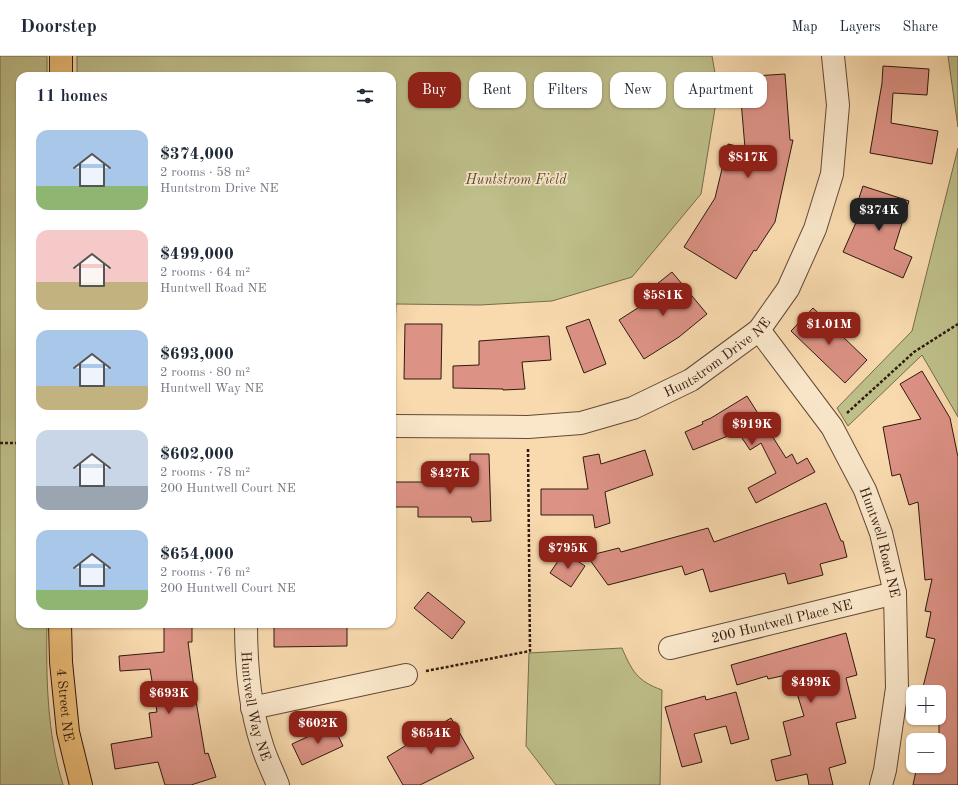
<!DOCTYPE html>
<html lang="en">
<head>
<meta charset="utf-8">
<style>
	:root { --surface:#fff; --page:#f6f6f7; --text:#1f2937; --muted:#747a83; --line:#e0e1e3; --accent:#8f2418 }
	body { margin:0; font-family:"Old Standard TT",serif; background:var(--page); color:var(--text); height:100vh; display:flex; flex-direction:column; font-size:15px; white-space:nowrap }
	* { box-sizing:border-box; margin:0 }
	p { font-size:13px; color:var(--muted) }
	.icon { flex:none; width:22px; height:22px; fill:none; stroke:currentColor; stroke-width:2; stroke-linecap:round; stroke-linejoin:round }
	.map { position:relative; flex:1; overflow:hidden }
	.sheet { position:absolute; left:16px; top:16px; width:380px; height:556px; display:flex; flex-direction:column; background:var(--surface); border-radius:12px; box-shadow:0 1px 3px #0004 }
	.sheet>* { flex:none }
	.top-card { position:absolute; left:408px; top:16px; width:380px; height:36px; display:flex; gap:8px }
	.fabs { position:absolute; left:906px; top:629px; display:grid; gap:8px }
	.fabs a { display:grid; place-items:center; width:40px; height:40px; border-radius:8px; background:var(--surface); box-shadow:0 1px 3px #0004; font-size:20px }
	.price { position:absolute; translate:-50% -34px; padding:0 9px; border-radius:8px; background:var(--accent); color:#fff; font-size:13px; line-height:26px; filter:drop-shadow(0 1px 2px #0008) }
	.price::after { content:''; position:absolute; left:50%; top:24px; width:12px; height:9px; margin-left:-6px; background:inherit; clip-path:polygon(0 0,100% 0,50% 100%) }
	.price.active { background:#222; color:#fff }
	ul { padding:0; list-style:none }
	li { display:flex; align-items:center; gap:12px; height:100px; padding:0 20px }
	li span { display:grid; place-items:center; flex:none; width:112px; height:80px; border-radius:12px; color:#555 }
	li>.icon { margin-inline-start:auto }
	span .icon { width:48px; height:48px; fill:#fffc; stroke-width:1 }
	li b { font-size:17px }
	h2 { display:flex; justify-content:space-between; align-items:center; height:48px; padding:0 20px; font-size:17px }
	.chip { padding:0 14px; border-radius:12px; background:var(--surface); box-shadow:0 1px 3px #0004; font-size:14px; line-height:36px }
	.chip.active { background:var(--accent); color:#fff }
	header { display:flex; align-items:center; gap:24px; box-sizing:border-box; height:56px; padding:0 20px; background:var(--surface); border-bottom:1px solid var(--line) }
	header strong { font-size:19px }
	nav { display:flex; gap:22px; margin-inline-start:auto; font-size:14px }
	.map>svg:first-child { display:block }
</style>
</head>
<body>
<header>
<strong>Doorstep</strong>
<nav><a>Map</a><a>Layers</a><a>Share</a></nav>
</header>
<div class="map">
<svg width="958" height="729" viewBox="0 0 958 729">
	<rect width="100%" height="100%" fill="#f8daae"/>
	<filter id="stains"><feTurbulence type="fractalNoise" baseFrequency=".005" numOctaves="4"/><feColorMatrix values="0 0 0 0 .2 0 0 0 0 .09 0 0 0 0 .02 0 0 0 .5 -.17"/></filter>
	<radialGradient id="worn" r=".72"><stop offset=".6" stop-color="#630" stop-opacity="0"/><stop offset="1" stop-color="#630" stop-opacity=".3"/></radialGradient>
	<g fill="#bebf8a" stroke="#776c4c">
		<path d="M0,0H47V20H20V568H47C46,622 47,677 63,729H0Z"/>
		<polygon points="77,0 712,0 718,34 701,138 632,221 552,245 480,249 396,248 392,350 392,20 77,20"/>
		<polygon points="948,0 958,0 958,71"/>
		<polygon points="958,92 958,361 922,299 848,370 837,352 912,275"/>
		<path d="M622,592C632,615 637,625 662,634L660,729H556L526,690L529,597Z"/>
	</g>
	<g fill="#dc9285" stroke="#30190e">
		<polygon points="883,10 929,13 927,39 893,37 891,67 938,75 932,108 870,97 882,27"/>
		<polygon points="785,18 790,84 793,84 775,166 756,195 754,194 736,223 684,191 715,142 728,88 745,92 739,21"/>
		<polygon points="863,130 909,145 894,193 912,201 903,222 843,196 862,153 856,151"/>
		<polygon points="672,216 707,258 679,281 644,303 619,264 658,239 652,232"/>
		<polygon points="813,252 867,304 845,327 791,275"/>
		<polygon points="589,263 606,308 584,317 566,271"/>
		<polygon points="405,268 442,268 441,323 404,323"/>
		<polygon points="549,280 551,304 522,306 525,333 503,334 503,333 453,332 453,310 479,309 479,285"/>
		<polygon points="922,315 950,362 958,401 958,729 913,729 917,710 939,710 939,664 930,662 939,662 939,636 922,635 935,583 926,581 931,556 925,555 932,523 925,524 918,446 909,449 900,418 892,420 883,371 921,363 900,328"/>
		<polygon points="747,340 786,402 792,398 797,408 807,402 815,416 756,447 748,432 776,417 761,387 750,394 738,376 693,394 685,376 703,368 702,366 711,362"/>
		<polygon points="645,394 653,419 605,436 610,467 595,472 593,459 541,459 541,433 588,433 583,401 599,398 601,408"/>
		<polygon points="470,398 489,398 491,465 472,466 471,461 418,461 418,451 392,451 392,426 470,426"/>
		<polygon points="826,447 841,485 843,485 847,501 820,508 823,519 788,528 785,517 710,536 703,513 685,519 682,510 608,529 587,500 619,492 621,496 708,472 714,486"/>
		<polygon points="564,496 585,510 571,531 550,517"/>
		<polygon points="428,536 465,566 452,583 414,552"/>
		<polygon points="164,568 192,568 192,586 188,586 195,639 205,698 208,697 216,721 191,729 165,729 158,706 115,713 111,688 152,681 149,657 157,656 150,613 120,615 119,600 164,596"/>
		<polygon points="274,568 347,568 347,590 274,591"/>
		<polygon points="846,577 857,619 846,622 856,662 836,667 846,707 829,712 833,729 809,729 807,718 776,725 771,704 791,699 783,666 804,660 791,618 768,623 767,620 737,629 731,609"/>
		<polygon points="736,636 749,683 731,688 726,670 694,678 702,706 682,711 665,651 705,640 706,644"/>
		<polygon points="451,662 474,702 420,729 403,729 387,701"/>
		<polygon points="333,669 343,690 302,709 292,688"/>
	</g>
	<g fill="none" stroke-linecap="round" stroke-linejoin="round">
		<g stroke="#624936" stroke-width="24">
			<g id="minor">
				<path id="s1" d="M759,274L832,371L865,434L881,477L895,537L897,632L885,714L881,729"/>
				<path id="s2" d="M392,370L528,371L581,367L633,352L691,324L759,274L788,233L815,173L832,118L838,49L833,0"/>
				<path id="s3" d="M246,568C246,609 249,650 262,689C266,703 273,716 278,729"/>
				<path id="s4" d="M670,592L895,537"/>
				<polyline points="252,652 406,619"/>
			</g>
		</g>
		<g stroke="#30190e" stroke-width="24">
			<g id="major">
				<polyline points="61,0 61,20"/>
				<path id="s5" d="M60,568L61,606L68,676L81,729"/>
			</g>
		</g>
		<g stroke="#30190e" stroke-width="2.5" stroke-dasharray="3 2" stroke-linecap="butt">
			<polyline points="847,357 914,296 958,268"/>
			<polyline points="0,387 20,387"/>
			<polyline points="426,615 530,595 528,392"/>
		</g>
		<use href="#minor" stroke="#fae7ca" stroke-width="22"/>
		<use href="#major" stroke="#ecbd77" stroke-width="22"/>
	</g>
	<g text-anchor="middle" stroke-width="3.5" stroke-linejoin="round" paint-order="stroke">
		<g font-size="14" font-style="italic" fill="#5b4b33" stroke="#fae7ca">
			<text x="516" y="128">Huntstrom Field</text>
		</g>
		<g font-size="14" fill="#30190e" stroke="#fae7ca">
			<text dy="5" stroke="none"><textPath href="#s2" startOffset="342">Huntstrom Drive NE</textPath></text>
			<text dy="5" stroke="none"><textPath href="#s1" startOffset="247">Huntwell Road NE</textPath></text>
			<text dy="5" stroke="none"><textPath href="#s4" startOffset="115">200 Huntwell Place NE</textPath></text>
			<text dy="5" stroke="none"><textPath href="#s5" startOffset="81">4 Street NE</textPath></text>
			<text dy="5" stroke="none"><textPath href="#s3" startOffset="83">Huntwell Way NE</textPath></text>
		</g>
	</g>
	<rect width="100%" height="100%" filter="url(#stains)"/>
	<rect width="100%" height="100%" fill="url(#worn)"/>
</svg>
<div class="fabs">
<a>+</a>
<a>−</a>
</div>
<b class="price" style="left:748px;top:123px">$817K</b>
<b class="price active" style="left:879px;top:176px">$374K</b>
<b class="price" style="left:663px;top:261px">$581K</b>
<b class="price" style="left:829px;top:290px">$1.01M</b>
<b class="price" style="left:752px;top:390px">$919K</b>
<b class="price" style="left:450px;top:439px">$427K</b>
<b class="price" style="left:568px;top:514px">$795K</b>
<b class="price" style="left:811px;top:648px">$499K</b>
<b class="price" style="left:169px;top:659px">$693K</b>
<b class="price" style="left:318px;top:689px">$602K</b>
<b class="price" style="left:431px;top:699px">$654K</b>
<div class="top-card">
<a class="chip active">Buy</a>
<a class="chip">Rent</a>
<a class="chip">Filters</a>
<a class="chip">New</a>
<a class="chip">Apartment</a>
</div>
<section class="sheet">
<h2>11 homes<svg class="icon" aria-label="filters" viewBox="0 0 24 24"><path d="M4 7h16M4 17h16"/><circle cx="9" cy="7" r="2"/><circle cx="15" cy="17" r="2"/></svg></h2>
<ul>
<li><span style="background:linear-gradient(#a9c7e8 70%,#8fb573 0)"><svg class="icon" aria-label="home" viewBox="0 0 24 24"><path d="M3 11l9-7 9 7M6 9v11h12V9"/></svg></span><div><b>$374,000</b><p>2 rooms · 58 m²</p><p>Huntstrom Drive NE</p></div></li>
<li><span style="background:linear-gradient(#f6c9c9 65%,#c2b280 0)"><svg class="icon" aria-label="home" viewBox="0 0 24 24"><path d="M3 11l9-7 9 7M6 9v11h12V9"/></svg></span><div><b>$499,000</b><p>2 rooms · 64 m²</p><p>Huntwell Road NE</p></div></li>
<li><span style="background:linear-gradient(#a9c7e8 70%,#c2b280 0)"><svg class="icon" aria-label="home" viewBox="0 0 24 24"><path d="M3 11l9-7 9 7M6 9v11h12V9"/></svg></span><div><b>$693,000</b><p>2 rooms · 80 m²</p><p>Huntwell Way NE</p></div></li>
<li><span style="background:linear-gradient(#c9d6e8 70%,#9aa5b1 0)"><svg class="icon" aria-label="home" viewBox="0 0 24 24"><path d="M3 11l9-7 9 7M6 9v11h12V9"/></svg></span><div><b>$602,000</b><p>2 rooms · 78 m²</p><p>200 Huntwell Court NE</p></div></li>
<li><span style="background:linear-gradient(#a9c7e8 75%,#8fb573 0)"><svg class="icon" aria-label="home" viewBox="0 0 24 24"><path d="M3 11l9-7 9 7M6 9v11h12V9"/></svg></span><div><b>$654,000</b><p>2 rooms · 76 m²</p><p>200 Huntwell Court NE</p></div></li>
</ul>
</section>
</div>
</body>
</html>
